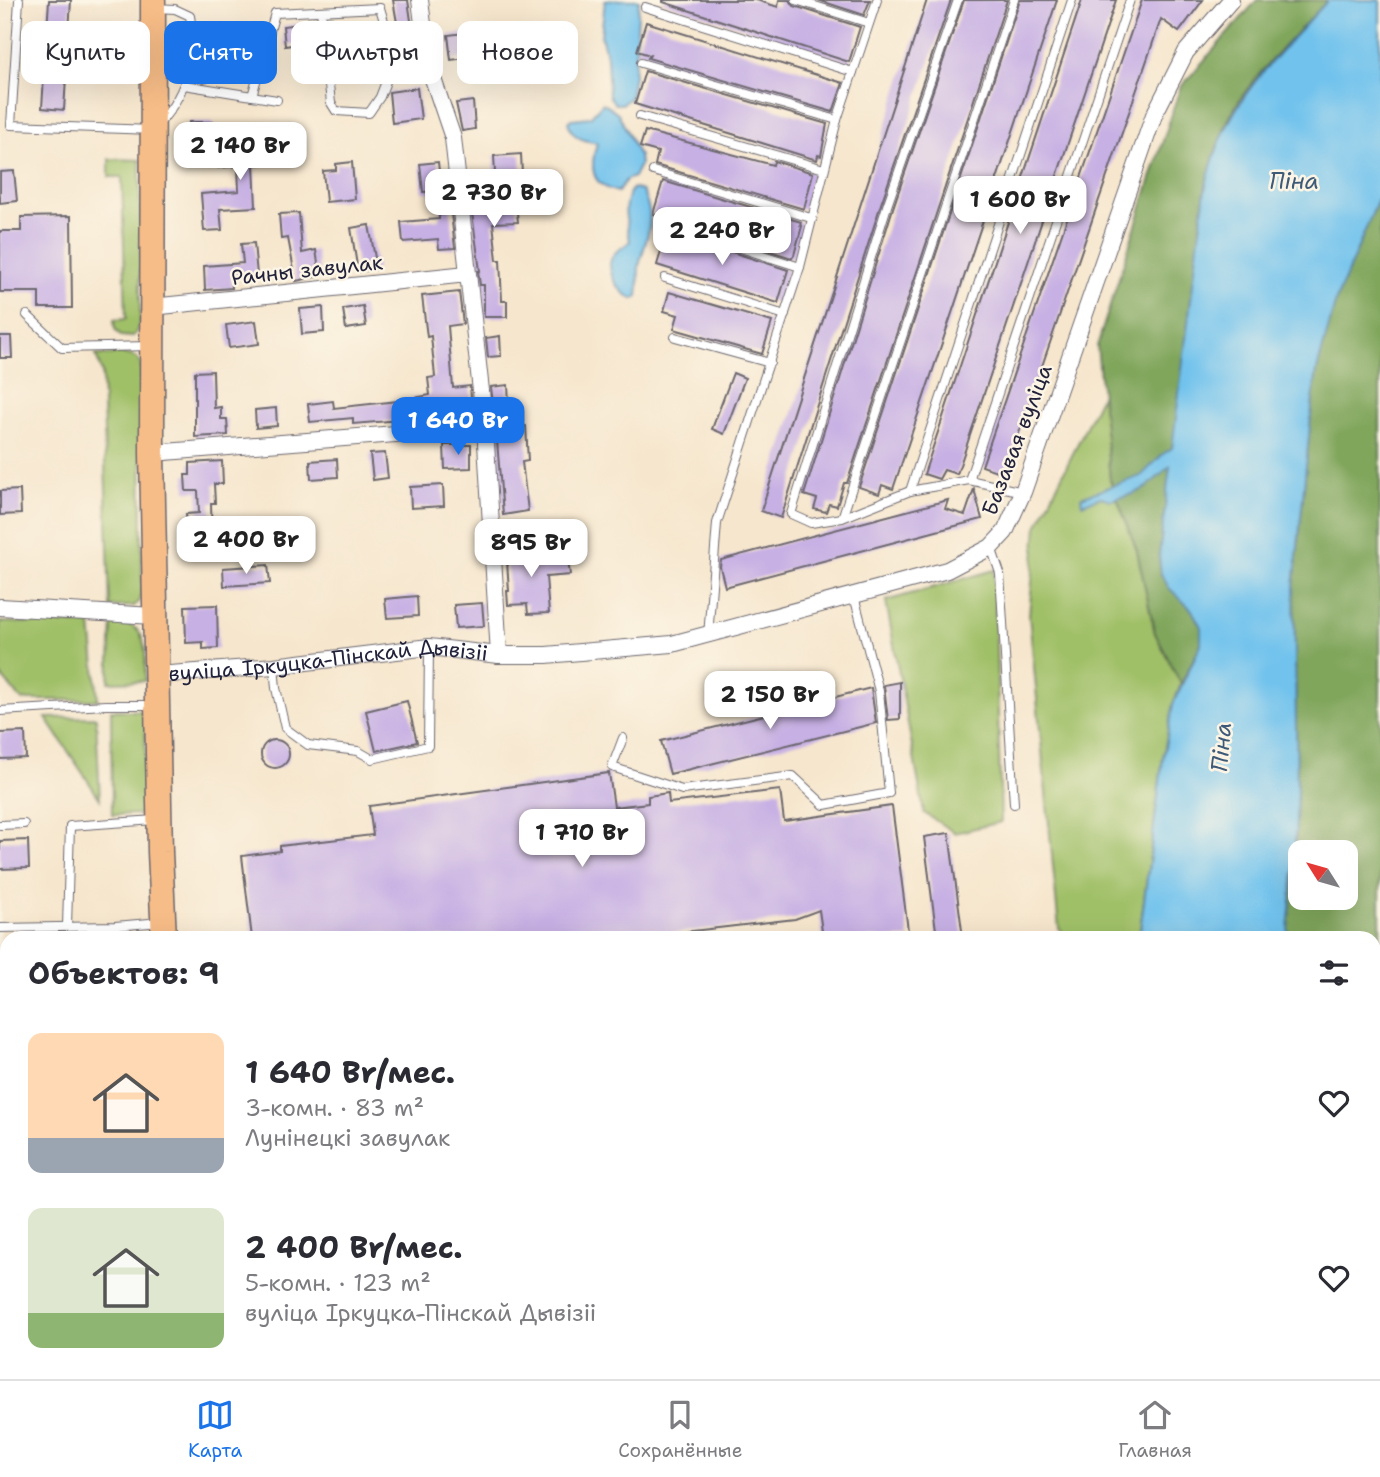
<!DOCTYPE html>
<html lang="ru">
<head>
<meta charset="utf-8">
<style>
	:root { --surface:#fff; --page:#f2f2f3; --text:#2b2b33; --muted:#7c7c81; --line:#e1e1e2; --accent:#1a73e8 }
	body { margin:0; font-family:"Shantell Sans",sans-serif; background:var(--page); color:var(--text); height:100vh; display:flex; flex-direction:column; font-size:26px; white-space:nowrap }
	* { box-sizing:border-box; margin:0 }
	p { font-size:23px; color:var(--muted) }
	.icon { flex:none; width:38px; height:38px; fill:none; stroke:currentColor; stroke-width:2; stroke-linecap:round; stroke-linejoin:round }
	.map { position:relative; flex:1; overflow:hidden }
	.panel { position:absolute; left:0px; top:931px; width:1381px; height:448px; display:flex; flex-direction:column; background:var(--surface); border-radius:21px 21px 0 0; box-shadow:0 7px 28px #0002 }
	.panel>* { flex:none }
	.guide { position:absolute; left:21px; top:21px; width:700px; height:63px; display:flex; gap:14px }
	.needle { width:46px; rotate:307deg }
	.controls { position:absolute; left:1288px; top:840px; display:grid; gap:14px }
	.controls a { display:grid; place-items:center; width:70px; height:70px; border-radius:14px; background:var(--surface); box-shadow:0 7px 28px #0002; font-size:35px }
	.price { position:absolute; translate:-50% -60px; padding:0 16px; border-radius:14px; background:#fff; color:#222; font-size:23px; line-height:46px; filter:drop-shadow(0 2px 4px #0008) }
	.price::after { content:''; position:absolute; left:50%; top:42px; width:21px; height:16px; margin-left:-10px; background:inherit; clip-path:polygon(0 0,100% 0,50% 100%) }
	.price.on { background:var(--accent); color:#fff }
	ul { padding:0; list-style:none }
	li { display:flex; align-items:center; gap:21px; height:175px; padding:0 28px }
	li span { display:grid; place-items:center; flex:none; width:196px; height:140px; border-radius:14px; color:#555 }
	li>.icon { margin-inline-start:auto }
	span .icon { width:84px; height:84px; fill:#fffc; stroke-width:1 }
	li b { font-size:30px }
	h2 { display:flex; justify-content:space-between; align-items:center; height:84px; padding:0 28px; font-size:30px }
	.pill { padding:0 24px; border-radius:14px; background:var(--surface); box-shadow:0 7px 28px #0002; font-size:24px; line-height:63px }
	.pill.on { background:var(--accent); color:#fff }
	.dock { display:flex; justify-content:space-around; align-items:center; height:98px; border-top:2px solid var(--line); background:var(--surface); font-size:19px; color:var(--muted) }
	.dock a { display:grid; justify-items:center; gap:4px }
	.dock .on { color:var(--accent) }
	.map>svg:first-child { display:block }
</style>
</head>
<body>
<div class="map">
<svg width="1380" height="1379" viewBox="0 0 1380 1379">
	<rect width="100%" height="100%" fill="#fcf5e5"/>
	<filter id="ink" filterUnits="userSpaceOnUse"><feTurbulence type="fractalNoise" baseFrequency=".0143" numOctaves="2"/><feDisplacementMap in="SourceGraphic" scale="14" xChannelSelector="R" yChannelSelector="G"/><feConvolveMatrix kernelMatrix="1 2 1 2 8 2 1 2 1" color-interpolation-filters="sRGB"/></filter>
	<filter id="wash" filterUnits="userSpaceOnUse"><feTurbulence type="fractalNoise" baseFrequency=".00686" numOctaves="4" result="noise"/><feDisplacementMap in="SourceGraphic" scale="28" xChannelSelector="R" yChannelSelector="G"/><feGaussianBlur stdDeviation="1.57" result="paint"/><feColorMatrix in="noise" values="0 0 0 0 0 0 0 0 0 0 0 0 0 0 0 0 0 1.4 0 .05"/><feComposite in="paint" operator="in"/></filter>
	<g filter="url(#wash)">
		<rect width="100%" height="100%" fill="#f6e6cd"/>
		<g fill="#a0c068" stroke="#617152" stroke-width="2">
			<polygon points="109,159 140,160 140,321 136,333 132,337 121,336 115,329 114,320 126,319 122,177 109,177"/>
			<path d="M96,355C111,355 135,349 141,364L142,590L140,600L134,606L110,607L102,373Z"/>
			<polygon points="1102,394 1110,479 1137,551 1155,633 1181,684 1173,704 1163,758 1139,938 1069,938 1059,929 1029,615 1037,527"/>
			<polygon points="994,570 1001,822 955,833 924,813 886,601"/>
			<polygon points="0,622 91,624 98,700 22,700 0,675"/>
			<path d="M112,623C151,620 145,654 145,681L109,682Z"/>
			<polygon points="111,710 139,711 145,715 146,808 142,814 112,815"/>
			<polygon points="96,717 100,799 46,718"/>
			<polygon points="304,1372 459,1372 460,1379 304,1379"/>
			<polygon points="477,1372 1086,1372 1085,1379 477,1379"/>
		</g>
		<g fill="#80a65c" stroke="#51644c" stroke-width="2" fill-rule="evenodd">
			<path d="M1257,0H1328C1299,32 1265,63 1241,98C1223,125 1212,158 1205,190L1159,556L1161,574L1192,610L1201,627V644L1181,684L1155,633L1137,551L1110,479L1097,346L1180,88Z"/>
			<path d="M1380,195V1379H1239L1241,1372H1374V938H1287L1294,870L1297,794L1294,587L1312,406L1317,370L1336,300ZM1300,852H1346V898H1300Z"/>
			<polygon points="7,1009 7,1094 0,1095 0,1010"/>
		</g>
		<g fill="#71c2ed" stroke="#4a7294" stroke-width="2">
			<polygon points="605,0 639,0 634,75 630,98 622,104 615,104 609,96 607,58 601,36"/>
			<path d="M1328,0H1380V195L1336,300L1317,370L1312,406L1294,587L1297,794L1294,870L1287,938H1139L1163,758L1173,704L1201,644V627L1192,610L1169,588L1161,574L1159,556L1170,466L1146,488L1133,494L1111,500L1101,497L1082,504L1081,497L1141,476L1163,454L1172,448L1205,190C1224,101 1271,64 1328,0Z"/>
			<path d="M603,103L618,113L639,156L640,165L634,177L626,180L618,192C591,185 589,169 597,143C582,140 572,138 568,122L572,119L590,117Z"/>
			<path d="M633,188L642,191C657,221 648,232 640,262C637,273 640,284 638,296L634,299C618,294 601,266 616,252C621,247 625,247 630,241C627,224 620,203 633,188Z"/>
			<polygon points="1091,1372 1241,1372 1239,1379 1091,1379"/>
		</g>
		<g id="blocks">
			<g fill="#c7b0e4">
				<polygon points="49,0 71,0 64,110 42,108"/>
				<polygon points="393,0 408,0 416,55 403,57"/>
				<polygon points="663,0 756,0 778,7 779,0 790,0 794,6 860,27 849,62 663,2"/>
				<polygon points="818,0 870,0 864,15"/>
				<polygon points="927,0 951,0 881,204 781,518 761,511"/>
				<polygon points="964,0 1007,0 847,483 844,483 837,506 829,504 826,512 814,509 817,499 804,495 893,208"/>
				<polygon points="1020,0 1057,0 893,489 882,485 879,494 859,487"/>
				<polygon points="1082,0 1116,0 957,474 944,470 939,479 924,474"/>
				<polygon points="1142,0 1203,0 1179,32 1161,19 1005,474 982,466"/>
				<polygon points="315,22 317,41 285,46 283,26"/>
				<polygon points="646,22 843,83 833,112 648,58 650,55 637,51"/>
				<polygon points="464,33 467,58 451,60 448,35"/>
				<polygon points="378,57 379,77 364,78 363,58"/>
				<polygon points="645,71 827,124 821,156 818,155 817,160 635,104"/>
				<polygon points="417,88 421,119 392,123 389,92"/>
				<polygon points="473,101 475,129 462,131 456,103"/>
				<polygon points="189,122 213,122 213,153 190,154"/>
				<polygon points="645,131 773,165 774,161 813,173 804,209 655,165 658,152 640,147"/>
				<polygon points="294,146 296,161 254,165 256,207 220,209 222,230 204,231 201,194 239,191 238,166 218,168 217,153"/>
				<polygon points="521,154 522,174 513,175 518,222 493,223 497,260 500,260 502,301 507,301 507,317 484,317 484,285 480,285 478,271 480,271 469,191 496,189 494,156"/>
				<polygon points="352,162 355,199 326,202 323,171 336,170 336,164"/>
				<polygon points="438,162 441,191 423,192 420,164"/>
				<polygon points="14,171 17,201 0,203 0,172"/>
				<polygon points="663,181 801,222 800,225 802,226 794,255 792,258 653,214"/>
				<polygon points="449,197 455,248 439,249 438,239 403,242 401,222 439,219 439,215 441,215 439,198"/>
				<polygon points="299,213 302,253 316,250 320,276 296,281 288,238 281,239 279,214"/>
				<polygon points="71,216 72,308 39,308 39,292 0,292 0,231 21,231 21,217"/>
				<polygon points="369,225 377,269 358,272 351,228"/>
				<polygon points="667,231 788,270 778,303 657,265"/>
				<polygon points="254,243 257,275 231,277 232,288 205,290 204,266 243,263 241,244"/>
				<polygon points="459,292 463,324 448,326 453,388 470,386 472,409 462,410 461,406 423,410 424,416 401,420 353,424 353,418 310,422 308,404 333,401 334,408 398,401 430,395 428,378 435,377 431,336 427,337 422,296"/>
				<polygon points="669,292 772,322 762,354 674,329 678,315 664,311"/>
				<polygon points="363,306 366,326 346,329 343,309"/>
				<polygon points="323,307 324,332 302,334 300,309"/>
				<polygon points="256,321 259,344 229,348 226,325"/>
				<polygon points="0,336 11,336 12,358 0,358"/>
				<polygon points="500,336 501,356 488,357 486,338"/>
				<polygon points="213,371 214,408 221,407 221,419 227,419 228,435 195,437 195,372"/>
				<polygon points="733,373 745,378 724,434 712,429"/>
				<polygon points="508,385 509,403 493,405 491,387"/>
				<polygon points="276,408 277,426 256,428 255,410"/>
				<polygon points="526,426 528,461 522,462 528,511 503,515 496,428"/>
				<polygon points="444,445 471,445 471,468 445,469"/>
				<polygon points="385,453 388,478 373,480 370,454"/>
				<polygon points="337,459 338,477 311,479 310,461"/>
				<polygon points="222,461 223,484 214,484 215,503 211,503 212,542 188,543 186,514 199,513 198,491 186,491 185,475 190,475 190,463"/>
				<polygon points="443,485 444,506 411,508 410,487"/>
				<polygon points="974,489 982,519 725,587 720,567 721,560 948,500 945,509 965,515"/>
				<polygon points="20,490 21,514 0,515 0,491"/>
				<polygon points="531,545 532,564 568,560 570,575 546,577 549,613 528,614 527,604 508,605 507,591 509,591 506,547"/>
				<polygon points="268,565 270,583 224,586 223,568"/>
				<polygon points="417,596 418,616 387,618 385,599"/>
				<polygon points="482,603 484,626 456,628 454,605"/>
				<polygon points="217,605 218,648 203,649 203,642 186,643 185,606"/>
				<polygon points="900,682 900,719 888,720 884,685"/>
				<polygon points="871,688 876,723 670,774 661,741"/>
				<polygon points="407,701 417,742 376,751 366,711"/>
				<polygon points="25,732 26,758 0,759 0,733"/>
				<circle cx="275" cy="754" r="14"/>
				<polygon points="609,773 614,807 648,803 648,796 668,793 669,803 780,790 784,821 892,806 909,938 823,938 819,910 795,919 632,938 252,938 242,856 280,851 280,846 373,835 369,806"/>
				<polygon points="949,833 963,938 937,938 924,837"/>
				<polygon points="28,840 29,868 0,869 0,841"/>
			</g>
		</g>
	</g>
	<g filter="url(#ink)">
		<use href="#blocks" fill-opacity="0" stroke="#6c676e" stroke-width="2"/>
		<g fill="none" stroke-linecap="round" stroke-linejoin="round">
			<g stroke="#6c676e" stroke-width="10">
				<g id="service">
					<path d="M19,0L11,125L153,130C184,99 198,60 190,16L175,9L155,8"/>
					<polyline points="796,0 869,23"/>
					<polyline points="958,0 887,206 791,514 811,523 842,518 910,491 969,480 1023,492"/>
					<polyline points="645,7 853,72"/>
					<polyline points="641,63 837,120"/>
					<polyline points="184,85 277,100"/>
					<polyline points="252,96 275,13 380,8 395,58 380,97 369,113 336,111 331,103 321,11"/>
					<polyline points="640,116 824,169"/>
					<polyline points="653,171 811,218"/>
					<polyline points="660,222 800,267"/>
					<polyline points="665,278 785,315"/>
					<polyline points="27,315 62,348 150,346"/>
					<polyline points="675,337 770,363"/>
					<polyline points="969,480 1130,0"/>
					<polyline points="910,491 1072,0"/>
					<polyline points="842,518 1014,0"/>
					<polyline points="991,547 1000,573 1014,804"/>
					<polyline points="708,636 717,523 800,267 837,120 877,0"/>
					<polyline points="274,666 276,688 285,728 308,745 358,751 372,759 428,746 429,647"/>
					<polyline points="0,711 106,705 154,705"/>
					<polyline points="623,738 612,767 682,790 793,776 824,805 889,793 879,691 854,596"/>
					<polyline points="0,825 24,824"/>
					<polyline points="67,926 70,826 155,820"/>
					<polyline points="0,928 115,926 161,922"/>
					<polyline points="467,1372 468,1379"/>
					<polyline points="33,1379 64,1379"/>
					<polyline points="153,1379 168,1379"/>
					<polyline points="562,1379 612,1375"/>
				</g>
			</g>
			<g stroke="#6c676e" stroke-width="15">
				<polyline id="pedestrian" points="1079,1379 1080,1372"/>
			</g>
			<g stroke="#6c676e" stroke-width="18">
				<g id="minor">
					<polyline points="420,0 428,64 453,138 485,427 499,655"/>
					<polyline points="152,307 467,274"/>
					<polyline points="152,453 485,427"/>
					<polyline points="0,607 154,616"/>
					<path id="s1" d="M157,675L274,666L429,647L499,655H546L672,644L947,570L991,547L1005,532L1023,492L1154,115L1186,52L1231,0"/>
				</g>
			</g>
			<g stroke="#6c676e" stroke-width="27">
				<g id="primary">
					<polyline points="153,0 152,453 160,852 164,938"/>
					<polyline points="171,1372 171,1379"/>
				</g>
			</g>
			<use href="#service" stroke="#fff" stroke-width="8"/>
			<use href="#pedestrian" stroke="#fff" stroke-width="12"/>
			<use href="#minor" stroke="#fff" stroke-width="16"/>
			<use href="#primary" stroke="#f7bd88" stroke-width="24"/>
		</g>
	</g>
	<g text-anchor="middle" stroke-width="5" stroke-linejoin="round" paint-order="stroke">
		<g font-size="21" fill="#22223b" stroke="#fcf5e5">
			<text transform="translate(307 270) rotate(-6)" y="7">Рачны завулак</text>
			<text transform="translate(1017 440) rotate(-69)" y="7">Базавая вуліца</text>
			<text dy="7" stroke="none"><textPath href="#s1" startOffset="172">вуліца Іркуцка-Пінскай Дывізіі</textPath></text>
		</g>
		<g font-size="23" font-style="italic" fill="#3e5a79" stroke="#fcf5e5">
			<text x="1294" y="189">Піна</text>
			<text transform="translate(1221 747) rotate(-85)" y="8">Піна</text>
		</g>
	</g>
</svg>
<div class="controls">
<a><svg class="needle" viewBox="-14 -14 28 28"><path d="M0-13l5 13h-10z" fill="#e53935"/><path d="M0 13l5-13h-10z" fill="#7c7c81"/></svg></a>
</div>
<b class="price" style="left:240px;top:182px">2 140 Br</b>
<b class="price" style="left:494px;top:229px">2 730 Br</b>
<b class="price" style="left:1020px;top:236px">1 600 Br</b>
<b class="price" style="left:722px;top:267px">2 240 Br</b>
<b class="price on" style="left:458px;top:457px">1 640 Br</b>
<b class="price" style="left:246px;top:576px">2 400 Br</b>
<b class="price" style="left:531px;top:579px">895 Br</b>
<b class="price" style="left:770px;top:731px">2 150 Br</b>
<b class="price" style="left:582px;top:869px">1 710 Br</b>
<div class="guide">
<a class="pill">Купить</a>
<a class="pill on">Снять</a>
<a class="pill">Фильтры</a>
<a class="pill">Новое</a>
</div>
<section class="panel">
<h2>Объектов: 9<svg class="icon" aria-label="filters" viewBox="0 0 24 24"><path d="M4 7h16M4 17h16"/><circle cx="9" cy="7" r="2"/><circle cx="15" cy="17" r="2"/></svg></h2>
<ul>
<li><span style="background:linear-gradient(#ffd9b3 75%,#9aa5b1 0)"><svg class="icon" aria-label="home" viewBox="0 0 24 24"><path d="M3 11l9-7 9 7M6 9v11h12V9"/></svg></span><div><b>1 640 Br/мес.</b><p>3-комн. · 83 m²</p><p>Лунінецкі завулак</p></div><svg class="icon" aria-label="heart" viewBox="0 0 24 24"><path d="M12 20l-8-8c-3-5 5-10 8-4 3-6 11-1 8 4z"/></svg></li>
<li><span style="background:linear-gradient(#dfe7d0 75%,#8fb573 0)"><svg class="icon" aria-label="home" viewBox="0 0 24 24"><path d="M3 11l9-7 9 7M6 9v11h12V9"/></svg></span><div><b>2 400 Br/мес.</b><p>5-комн. · 123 m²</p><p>вуліца Іркуцка-Пінскай Дывізіі</p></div><svg class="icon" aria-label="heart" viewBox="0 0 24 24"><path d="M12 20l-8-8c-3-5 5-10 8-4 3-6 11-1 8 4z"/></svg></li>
</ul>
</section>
</div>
<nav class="dock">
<a class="on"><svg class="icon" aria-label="map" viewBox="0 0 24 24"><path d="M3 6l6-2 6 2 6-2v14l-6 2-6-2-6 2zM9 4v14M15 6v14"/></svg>Карта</a>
<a><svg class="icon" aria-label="saved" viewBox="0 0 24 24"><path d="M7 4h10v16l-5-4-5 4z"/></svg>Сохранённые</a>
<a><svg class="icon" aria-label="home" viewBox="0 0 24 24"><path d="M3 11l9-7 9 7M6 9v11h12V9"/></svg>Главная</a>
</nav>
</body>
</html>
